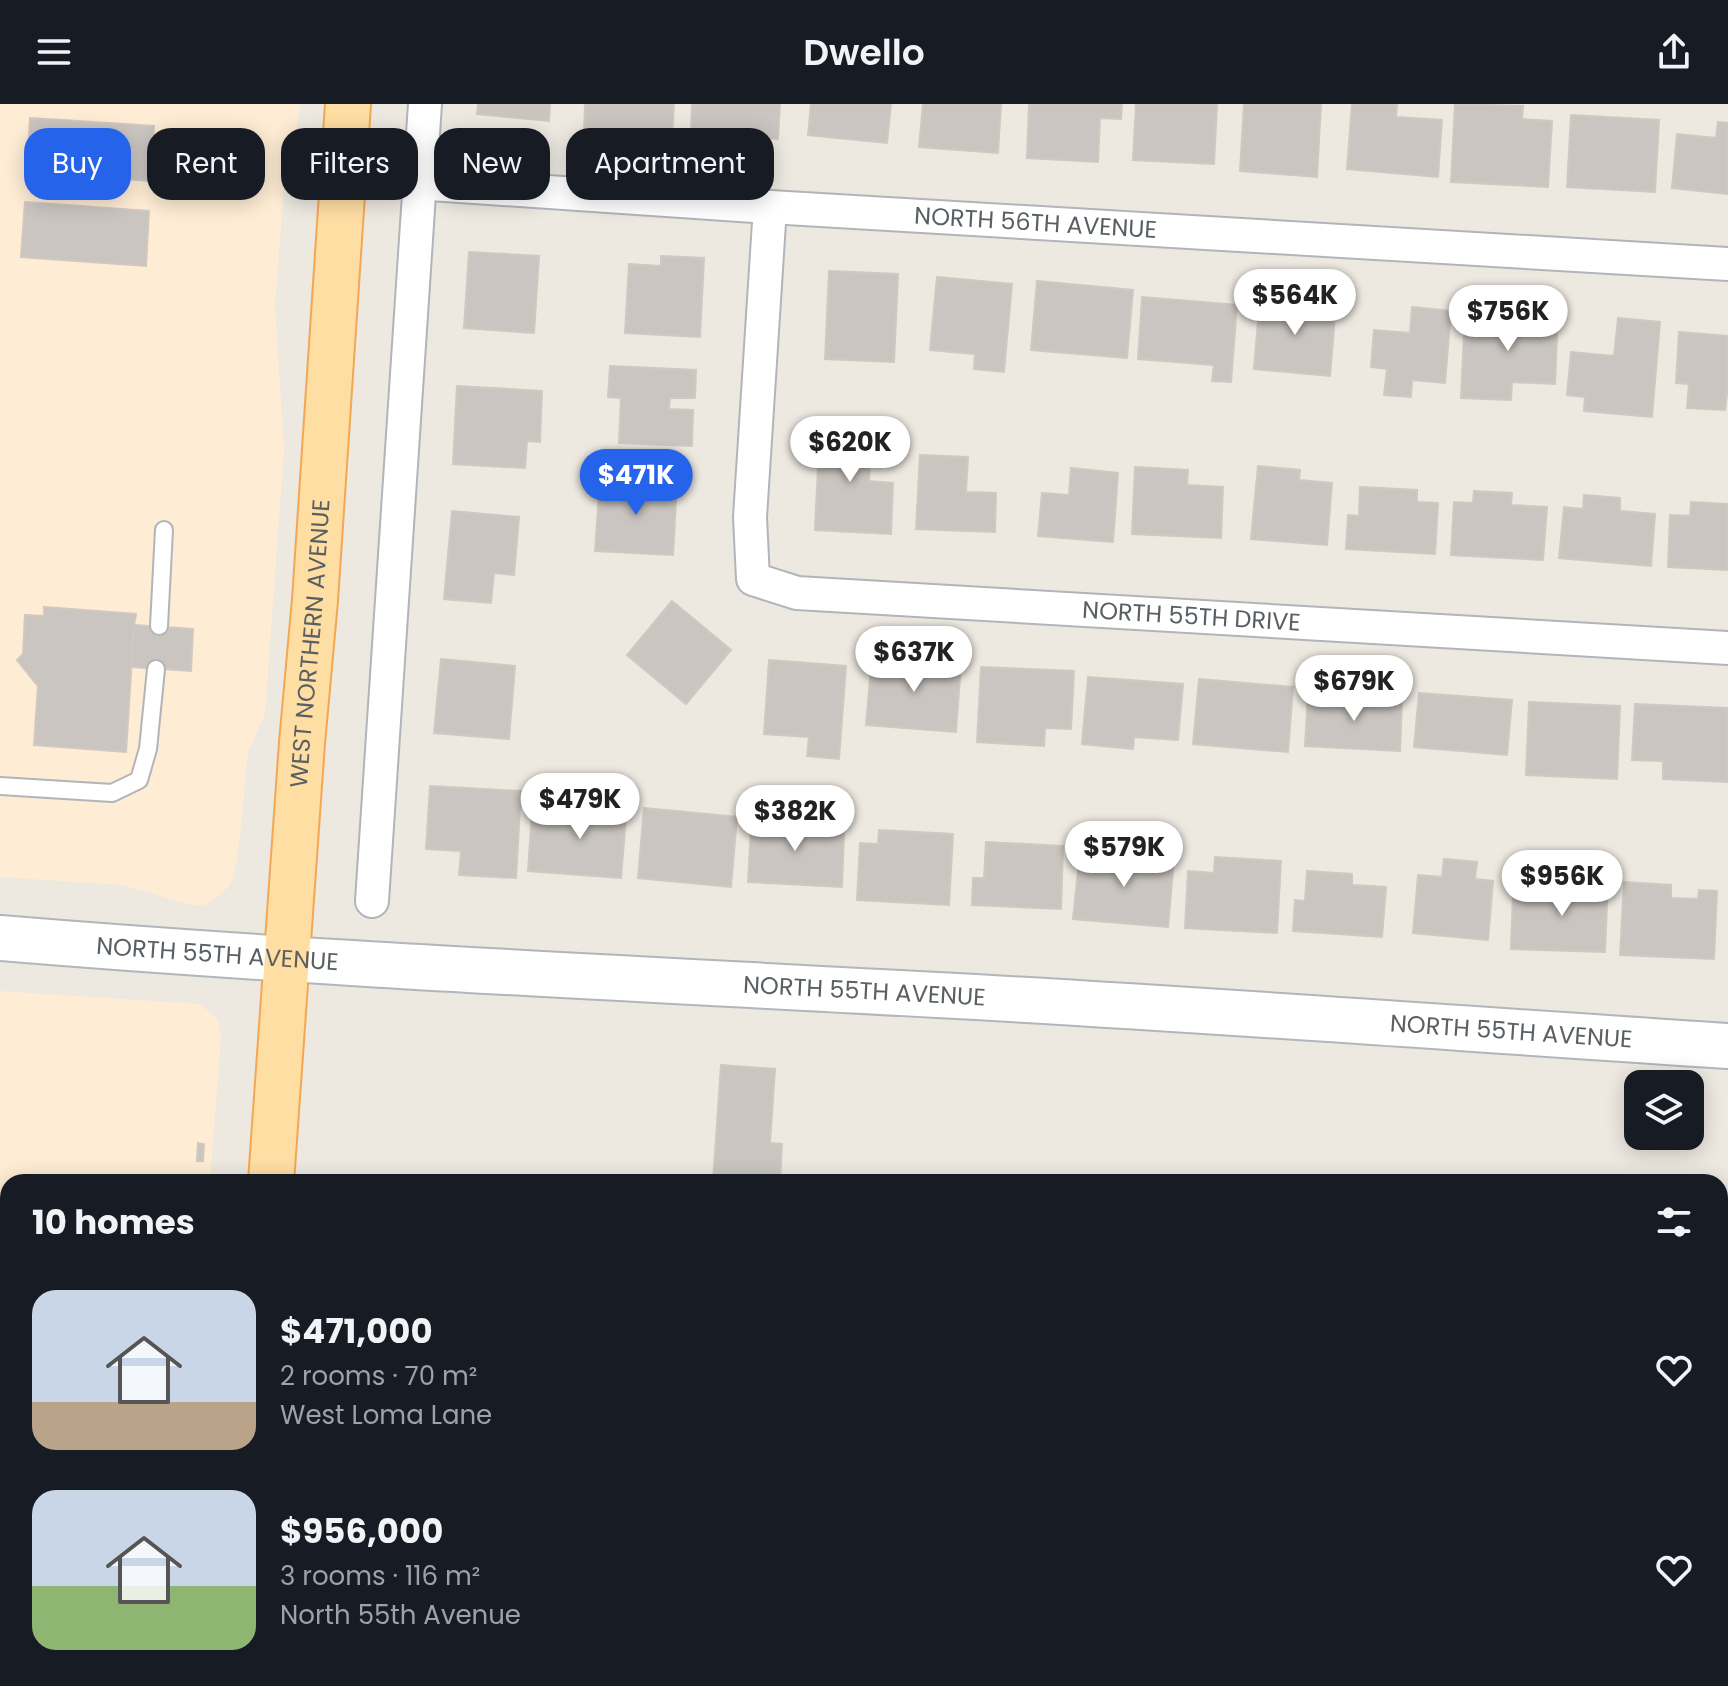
<!DOCTYPE html>
<html lang="en">
<head>
<meta charset="utf-8">
<style>
	:root { --surface:#171b24; --page:#20242c; --text:#f1f3f6; --muted:#9ea1a6; --accent:#2563eb }
	body { margin:0; font-family:Poppins,sans-serif; background:var(--page); color:var(--text); height:100vh; display:flex; flex-direction:column; font-size:30px; white-space:nowrap }
	* { box-sizing:border-box; margin:0 }
	p { font-size:26px; color:var(--muted) }
	.icon { flex:none; width:44px; height:44px; fill:none; stroke:currentColor; stroke-width:2; stroke-linecap:round; stroke-linejoin:round }
	.map { position:relative; flex:1; overflow:hidden }
	.sheet { position:absolute; left:0px; top:1070px; width:1728px; height:512px; display:flex; flex-direction:column; background:var(--surface); border-radius:24px 24px 0 0; box-shadow:0 4px 20px #0003 }
	.sheet>* { flex:none }
	.hud { position:absolute; left:24px; top:24px; width:800px; height:72px; display:flex; gap:16px }
	.controls { position:absolute; left:1624px; top:966px; display:grid; gap:16px }
	.controls a { display:grid; place-items:center; width:80px; height:80px; border-radius:16px; background:var(--surface); box-shadow:0 4px 20px #0003; font-size:40px }
	.price { position:absolute; translate:-50% -68px; padding:0 18px; border-radius:28px; background:#fff; color:#222; font-size:26px; line-height:52px; filter:drop-shadow(0 2px 4px #0008) }
	.price::after { content:''; position:absolute; left:50%; top:48px; width:24px; height:18px; margin-left:-12px; background:inherit; clip-path:polygon(0 0,100% 0,50% 100%) }
	.price.current { background:var(--accent); color:#fff }
	ul { padding:0; list-style:none }
	li { display:flex; align-items:center; gap:24px; height:200px; padding:0 32px }
	li span { display:grid; place-items:center; flex:none; width:224px; height:160px; border-radius:24px; color:#555 }
	li>.icon { margin-inline-start:auto }
	span .icon { width:96px; height:96px; fill:#fffc; stroke-width:1 }
	li b { font-size:34px }
	h2 { display:flex; justify-content:space-between; align-items:center; height:96px; padding:0 32px; font-size:34px }
	.chip { padding:0 28px; border-radius:24px; background:var(--surface); box-shadow:0 4px 20px #0003; font-size:28px; line-height:72px }
	.chip.current { background:var(--accent); color:#fff }
	header { display:flex; justify-content:space-between; align-items:center; height:104px; padding:0 32px; background:var(--surface); font-size:36px; font-weight:600 }
	.map>svg:first-child { display:block }
</style>
</head>
<body>
<header><svg class="icon" aria-label="menu" viewBox="0 0 24 24"><path d="M4 6h16M4 12h16M4 18h16"/></svg>Dwello<svg class="icon" aria-label="share" viewBox="0 0 24 24"><path d="M12 15V3M7 8l5-5 5 5M5 13v7h14v-7"/></svg></header>
<div class="map">
<svg width="1728" height="1582" viewBox="0 0 1728 1582">
	<rect width="100%" height="100%" fill="#ede8e0"/>
	<g fill="#feecd4">
		<polygon points="0,0 301,0 284,85 275,201 284,346 265,610 248,648 238,751 233,775 228,783 215,795 205,801 191,801 122,781 0,773"/>
		<polygon points="0,887 200,900 218,915 221,933 210,1078 8,1078 8,1475 0,1475"/>
	</g>
	<g fill="#cac5c0" stroke="#d1c8bf" stroke-width="2">
		<polygon points="478,0 550,0 549,17 477,10"/>
		<polygon points="585,0 674,0 672,32 584,27"/>
		<polygon points="692,0 780,0 778,35 691,30"/>
		<polygon points="811,0 891,0 887,39 808,31"/>
		<polygon points="923,0 1001,0 998,49 919,43"/>
		<polygon points="1029,0 1122,0 1121,15 1100,14 1098,58 1027,54"/>
		<polygon points="1136,0 1217,0 1214,60 1133,56"/>
		<polygon points="1244,0 1321,0 1317,73 1240,67"/>
		<polygon points="1352,0 1397,0 1396,13 1442,16 1438,73 1347,65"/>
		<polygon points="1455,0 1523,2 1522,15 1552,17 1548,83 1451,78"/>
		<polygon points="1571,11 1659,16 1655,88 1567,83"/>
		<polygon points="30,14 154,22 151,77 27,69"/>
		<polygon points="1718,18 1728,19 1728,90 1672,84 1677,30 1716,34"/>
		<polygon points="25,98 149,107 146,162 21,153"/>
		<polygon points="469,148 539,152 534,229 464,224"/>
		<polygon points="661,152 704,154 700,233 625,229 629,160 661,162"/>
		<polygon points="829,167 898,170 894,258 825,255"/>
		<polygon points="937,173 1012,180 1004,268 974,265 975,250 930,246"/>
		<polygon points="1037,177 1133,186 1127,254 1031,246"/>
		<polygon points="1142,193 1237,201 1231,278 1212,277 1214,261 1138,255"/>
		<polygon points="1260,193 1296,196 1294,218 1306,218 1308,196 1336,199 1330,272 1254,265"/>
		<polygon points="1412,203 1451,207 1445,279 1412,276 1411,293 1384,291 1387,265 1371,263 1374,226 1410,229"/>
		<polygon points="1520,207 1558,208 1555,280 1512,278 1511,296 1461,294 1465,209 1520,211"/>
		<polygon points="1618,214 1660,218 1652,313 1584,307 1585,293 1567,291 1571,248 1614,252"/>
		<polygon points="1679,228 1728,232 1728,281 1725,306 1687,304 1689,280 1676,279"/>
		<polygon points="610,262 696,266 695,294 670,294 669,305 693,306 692,342 619,339 621,294 608,293"/>
		<polygon points="457,282 542,287 540,338 527,337 525,364 453,360"/>
		<polygon points="820,321 872,324 869,377 893,379 891,430 815,426"/>
		<polygon points="920,351 968,353 966,388 996,389 995,428 916,425"/>
		<polygon points="1258,362 1300,366 1299,376 1332,379 1327,441 1251,435"/>
		<polygon points="1135,363 1188,366 1187,381 1223,383 1221,434 1132,430"/>
		<polygon points="1071,364 1118,369 1113,438 1038,432 1042,389 1069,391"/>
		<polygon points="600,374 677,379 673,451 595,447"/>
		<polygon points="1360,383 1417,386 1417,398 1438,399 1435,450 1346,445 1348,411 1359,412"/>
		<polygon points="1474,387 1512,389 1511,401 1547,403 1543,456 1451,451 1454,398 1473,399"/>
		<polygon points="1584,391 1620,394 1620,407 1655,410 1651,462 1559,454 1564,403 1583,405"/>
		<polygon points="1691,398 1727,400 1728,466 1668,463 1670,411 1690,412"/>
		<polygon points="452,407 519,413 514,471 494,469 491,499 444,495"/>
		<polygon points="672,497 731,546 686,600 627,551"/>
		<polygon points="44,503 136,510 134,521 126,648 34,641 38,582 17,556 23,550 25,511 44,512"/>
		<polygon points="134,521 193,525 191,567 131,563"/>
		<polygon points="872,552 961,559 956,628 866,621"/>
		<polygon points="441,555 515,562 509,635 434,629"/>
		<polygon points="769,556 846,562 839,655 807,652 809,633 764,630"/>
		<polygon points="981,563 1074,567 1071,625 1045,624 1044,642 977,638"/>
		<polygon points="1088,573 1183,580 1178,636 1134,633 1133,645 1082,640"/>
		<polygon points="1199,575 1293,583 1288,648 1193,640"/>
		<polygon points="1419,589 1512,596 1507,651 1414,643"/>
		<polygon points="1308,590 1402,595 1400,647 1305,642"/>
		<polygon points="1529,598 1620,602 1617,675 1526,671"/>
		<polygon points="1635,600 1728,604 1728,678 1663,675 1663,657 1632,656"/>
		<polygon points="430,682 521,687 516,774 459,771 461,747 426,745"/>
		<polygon points="585,697 627,700 621,774 528,767 532,708 584,712"/>
		<polygon points="644,704 737,713 731,783 638,774"/>
		<polygon points="767,708 800,709 799,725 844,727 842,783 748,778 751,723 766,724"/>
		<polygon points="879,726 953,730 949,801 857,796 860,739 878,740"/>
		<polygon points="986,738 1063,742 1061,805 972,801 973,774 984,774"/>
		<polygon points="1080,747 1174,755 1168,823 1073,815"/>
		<polygon points="1215,753 1281,757 1277,829 1185,824 1188,767 1214,769"/>
		<polygon points="1444,755 1477,758 1475,775 1493,777 1488,836 1413,829 1418,771 1442,773"/>
		<polygon points="1307,767 1352,770 1352,781 1386,783 1382,833 1293,827 1295,796 1305,797"/>
		<polygon points="1567,775 1608,777 1605,848 1511,845 1513,787 1566,789"/>
		<polygon points="1624,778 1671,781 1671,794 1698,795 1699,786 1717,787 1714,855 1620,851"/>
		<polygon points="721,961 775,965 770,1039 782,1040 780,1078 713,1078"/>
		<polygon points="198,1039 204,1040 203,1057 197,1057"/>
		<polygon points="0,1192 8,1193 8,1331 0,1331"/>
		<polygon points="459,1574 653,1574 660,1582 466,1582"/>
	</g>
	<g fill="none" stroke-linecap="round" stroke-linejoin="round">
		<g stroke="#b1b5b9" stroke-width="20">
			<g id="lane">
				<polyline points="159,522 164,426"/>
				<polyline points="0,682 112,689 139,676 148,645 156,565"/>
				<polyline points="0,1341 8,1341"/>
				<polyline points="0,1355 8,1356"/>
				<polyline points="0,1369 8,1370"/>
				<polyline points="0,1385 8,1386"/>
				<polyline points="0,1404 8,1404"/>
			</g>
		</g>
		<g stroke="#b1b5b9" stroke-width="36">
			<g id="street">
				<path id="s1" d="M343,74L770,103L1728,160"/>
				<path id="s2" d="M770,103L750,413L753,475L797,489L1728,544"/>
				<polyline points="372,797 425,0"/>
				<polyline points="1007,1582 1008,1574"/>
				<polyline points="1432,1582 1433,1574"/>
			</g>
		</g>
		<g stroke="#b0b6b9" stroke-width="48">
			<g id="secondary">
				<path id="s3" d="M0,834C312,860 625,874 938,891C1201,905 1465,925 1728,942"/>
			</g>
		</g>
		<g stroke="#f4a752" stroke-width="48">
			<g id="primary">
				<path id="s4" d="M271,1078L302,639L315,496L348,0"/>
				<polyline points="238,1582 238,1574"/>
			</g>
		</g>
		<use href="#lane" stroke="#fff" stroke-width="16"/>
		<use href="#street" stroke="#fff" stroke-width="32"/>
		<use href="#secondary" stroke="#fff" stroke-width="44"/>
		<use href="#primary" stroke="#ffdea3" stroke-width="44"/>
	</g>
	<g text-anchor="middle" stroke-width="7" stroke-linejoin="round" paint-order="stroke">
		<g font-size="24" fill="#595f62" stroke="#fff">
			<text dy="8" stroke="none"><textPath href="#s1" startOffset="694">NORTH 56TH AVENUE</textPath></text>
			<text dy="8" stroke="none"><textPath href="#s2" startOffset="814">NORTH 55TH DRIVE</textPath></text>
			<text dy="8" stroke="none"><textPath href="#s4" startOffset="540">WEST NORTHERN AVENUE</textPath></text>
			<text dy="8" stroke="none"><textPath href="#s3" startOffset="218">NORTH 55TH AVENUE</textPath></text>
			<text dy="8" stroke="none"><textPath href="#s3" startOffset="866">NORTH 55TH AVENUE</textPath></text>
			<text dy="8" stroke="none"><textPath href="#s3" startOffset="1514">NORTH 55TH AVENUE</textPath></text>
		</g>
	</g>
</svg>
<div class="controls">
<a><svg class="icon" aria-label="layers" viewBox="0 0 24 24"><path d="M12 4l9 5-9 5-9-5zM3 14l9 5 9-5"/></svg></a>
</div>
<b class="price" style="left:1295px;top:233px">$564K</b>
<b class="price" style="left:1508px;top:249px">$756K</b>
<b class="price" style="left:850px;top:380px">$620K</b>
<b class="price current" style="left:636px;top:413px">$471K</b>
<b class="price" style="left:914px;top:590px">$637K</b>
<b class="price" style="left:1354px;top:619px">$679K</b>
<b class="price" style="left:580px;top:737px">$479K</b>
<b class="price" style="left:795px;top:749px">$382K</b>
<b class="price" style="left:1124px;top:785px">$579K</b>
<b class="price" style="left:1562px;top:814px">$956K</b>
<div class="hud">
<a class="chip current">Buy</a>
<a class="chip">Rent</a>
<a class="chip">Filters</a>
<a class="chip">New</a>
<a class="chip">Apartment</a>
</div>
<section class="sheet">
<h2>10 homes<svg class="icon" aria-label="filters" viewBox="0 0 24 24"><path d="M4 7h16M4 17h16"/><circle cx="9" cy="7" r="2"/><circle cx="15" cy="17" r="2"/></svg></h2>
<ul>
<li><span style="background:linear-gradient(#c9d6e8 70%,#b9a48a 0)"><svg class="icon" aria-label="home" viewBox="0 0 24 24"><path d="M3 11l9-7 9 7M6 9v11h12V9"/></svg></span><div><b>$471,000</b><p>2 rooms · 70 m²</p><p>West Loma Lane</p></div><svg class="icon" aria-label="heart" viewBox="0 0 24 24"><path d="M12 20l-8-8c-3-5 5-10 8-4 3-6 11-1 8 4z"/></svg></li>
<li><span style="background:linear-gradient(#c9d6e8 60%,#8fb573 0)"><svg class="icon" aria-label="home" viewBox="0 0 24 24"><path d="M3 11l9-7 9 7M6 9v11h12V9"/></svg></span><div><b>$956,000</b><p>3 rooms · 116 m²</p><p>North 55th Avenue</p></div><svg class="icon" aria-label="heart" viewBox="0 0 24 24"><path d="M12 20l-8-8c-3-5 5-10 8-4 3-6 11-1 8 4z"/></svg></li>
</ul>
</section>
</div>
</body>
</html>
